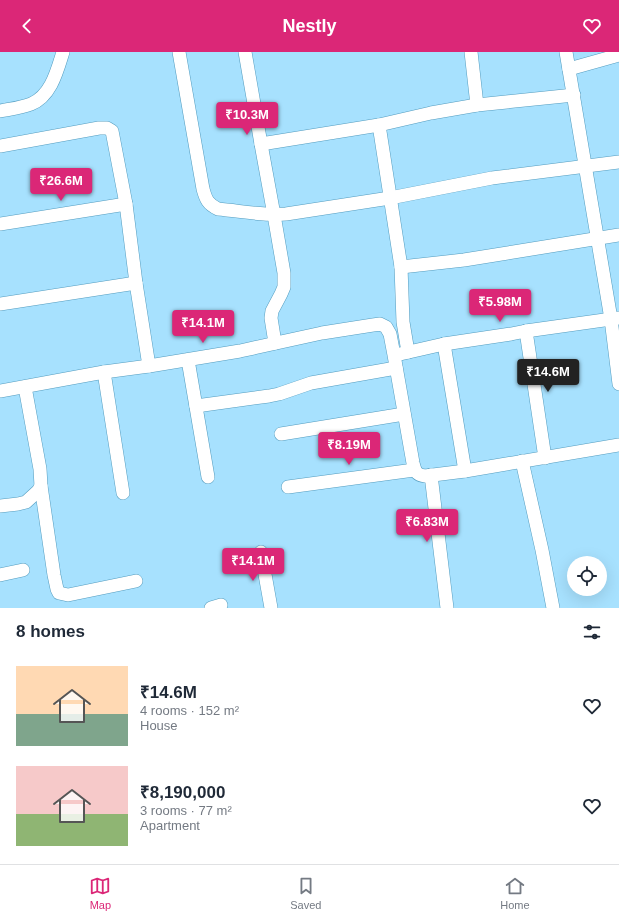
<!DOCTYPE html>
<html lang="en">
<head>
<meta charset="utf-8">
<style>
	:root { --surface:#fff; --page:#f6f6f7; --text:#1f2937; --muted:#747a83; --line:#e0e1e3; --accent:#db2777 }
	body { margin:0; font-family:Helvetica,sans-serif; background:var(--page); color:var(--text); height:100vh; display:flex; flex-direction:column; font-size:15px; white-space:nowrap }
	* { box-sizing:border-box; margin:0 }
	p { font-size:13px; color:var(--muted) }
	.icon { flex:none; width:22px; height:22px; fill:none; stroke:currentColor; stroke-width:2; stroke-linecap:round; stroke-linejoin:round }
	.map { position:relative; height:556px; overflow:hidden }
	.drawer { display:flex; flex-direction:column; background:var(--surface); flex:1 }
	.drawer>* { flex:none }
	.controls { position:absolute; left:567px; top:504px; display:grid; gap:8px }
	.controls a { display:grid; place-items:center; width:40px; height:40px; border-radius:50%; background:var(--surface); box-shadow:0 4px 16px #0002; font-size:20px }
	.price { position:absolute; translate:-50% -34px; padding:0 9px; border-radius:4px; background:var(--accent); color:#fff; font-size:13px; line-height:26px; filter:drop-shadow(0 1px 2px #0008) }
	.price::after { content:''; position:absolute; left:50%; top:24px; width:12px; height:9px; margin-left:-6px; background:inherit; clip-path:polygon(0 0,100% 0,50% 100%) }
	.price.selected { background:#222; color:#fff }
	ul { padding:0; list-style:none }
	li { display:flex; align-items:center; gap:12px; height:100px; padding:0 16px }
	li span { display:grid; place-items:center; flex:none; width:112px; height:80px; border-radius:0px; color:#555 }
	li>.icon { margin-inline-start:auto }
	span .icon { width:48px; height:48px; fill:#fffc; stroke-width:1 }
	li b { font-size:17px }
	h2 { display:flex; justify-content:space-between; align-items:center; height:48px; padding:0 16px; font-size:17px }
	header { display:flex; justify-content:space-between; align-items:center; height:52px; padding:0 16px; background:var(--accent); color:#fff; font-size:18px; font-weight:800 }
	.tab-bar { display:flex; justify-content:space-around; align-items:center; height:56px; border-top:1px solid var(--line); background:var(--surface); font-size:11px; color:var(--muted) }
	.tab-bar a { display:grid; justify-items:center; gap:2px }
	.tab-bar .selected { color:var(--accent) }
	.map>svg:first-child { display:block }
</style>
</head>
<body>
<header><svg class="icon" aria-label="back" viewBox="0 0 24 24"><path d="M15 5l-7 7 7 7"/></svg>Nestly<svg class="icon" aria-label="heart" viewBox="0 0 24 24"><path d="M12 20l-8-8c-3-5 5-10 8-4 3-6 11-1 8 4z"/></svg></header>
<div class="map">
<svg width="619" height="556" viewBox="0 0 619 556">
	<rect width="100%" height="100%" fill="#a7e1fe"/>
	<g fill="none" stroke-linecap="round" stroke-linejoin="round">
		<g stroke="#539cbf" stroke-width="14">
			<g id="street">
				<path d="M179,0L203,137C206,148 208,152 218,157C241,159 263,164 286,162L390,146L492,126L619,110"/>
				<polyline points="245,0 261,92 274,163 284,221 284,235 281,242 272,259 271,266 275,291"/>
				<polyline points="471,0 477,53"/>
				<polyline points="566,0 611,267 619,332"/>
				<polyline points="569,17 619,3"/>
				<path d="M0,59C10,57 21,56 31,52C51,44 57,19 63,0"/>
				<polyline points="379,73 401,215 403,270 408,300"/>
				<polyline points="261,92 379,73 431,61 477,53 574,43"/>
				<polyline points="0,94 99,76 107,76 112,79 126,152 136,231 149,314"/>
				<polyline points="0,172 126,152"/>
				<polyline points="401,215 464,208 619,183"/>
				<polyline points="0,252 136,231"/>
				<polyline points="526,279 545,406"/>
				<polyline points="444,292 465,419"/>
				<polyline points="400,302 444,292 511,282 526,279 619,266"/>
				<polyline points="188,308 208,425"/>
				<polyline points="104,320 123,441"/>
				<path d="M0,339L104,320L149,314L240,299L322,281L373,273L380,272L386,275L390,282L394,303L413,411C415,419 416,423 425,424L465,419L619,393"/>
				<polyline points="196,354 269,344 279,342 311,331 396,316"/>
				<polyline points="281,382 404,362"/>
				<polyline points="522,409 542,498 553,556"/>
				<polyline points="431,423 447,556"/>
				<polyline points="41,434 54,523 57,537 59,541 68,543 136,529"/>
				<polyline points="288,435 414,418"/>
				<polyline points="0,454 18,452 26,450 38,439 41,434 40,417 25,335"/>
				<polyline points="261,500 271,556"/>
				<polyline points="0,523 23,518"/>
				<polyline points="211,556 221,553"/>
			</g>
		</g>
		<use href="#street" stroke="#fff" stroke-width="13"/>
	</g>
</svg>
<div class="controls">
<a><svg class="icon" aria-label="locate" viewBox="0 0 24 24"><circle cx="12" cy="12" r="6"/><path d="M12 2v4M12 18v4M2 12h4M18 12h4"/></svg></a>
</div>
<b class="price" style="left:247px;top:84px">₹10.3M</b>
<b class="price" style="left:61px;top:150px">₹26.6M</b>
<b class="price" style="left:500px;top:271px">₹5.98M</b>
<b class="price" style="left:203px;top:292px">₹14.1M</b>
<b class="price selected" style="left:548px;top:341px">₹14.6M</b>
<b class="price" style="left:349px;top:414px">₹8.19M</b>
<b class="price" style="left:427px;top:491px">₹6.83M</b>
<b class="price" style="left:253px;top:530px">₹14.1M</b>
</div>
<section class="drawer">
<h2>8 homes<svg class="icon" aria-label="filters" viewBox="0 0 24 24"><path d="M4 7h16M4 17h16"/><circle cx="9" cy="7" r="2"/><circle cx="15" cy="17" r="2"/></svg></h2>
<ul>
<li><span style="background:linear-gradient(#ffd9b3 60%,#7fa58c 0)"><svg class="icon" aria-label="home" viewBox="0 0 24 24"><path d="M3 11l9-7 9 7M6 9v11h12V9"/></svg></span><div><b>₹14.6M</b><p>4 rooms · 152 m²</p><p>House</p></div><svg class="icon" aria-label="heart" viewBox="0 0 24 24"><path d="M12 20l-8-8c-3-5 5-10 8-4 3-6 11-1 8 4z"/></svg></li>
<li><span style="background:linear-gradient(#f6c9c9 60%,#8fb573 0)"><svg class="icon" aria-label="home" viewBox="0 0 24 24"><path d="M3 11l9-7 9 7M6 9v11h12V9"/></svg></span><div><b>₹8,190,000</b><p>3 rooms · 77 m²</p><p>Apartment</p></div><svg class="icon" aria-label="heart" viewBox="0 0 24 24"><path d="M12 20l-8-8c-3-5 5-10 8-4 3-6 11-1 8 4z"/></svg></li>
</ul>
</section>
<nav class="tab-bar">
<a class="selected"><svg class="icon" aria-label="map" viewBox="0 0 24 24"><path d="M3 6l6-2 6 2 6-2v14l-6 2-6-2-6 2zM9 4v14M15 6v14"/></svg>Map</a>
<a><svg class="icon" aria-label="saved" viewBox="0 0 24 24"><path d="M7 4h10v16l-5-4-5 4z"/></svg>Saved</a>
<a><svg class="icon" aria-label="home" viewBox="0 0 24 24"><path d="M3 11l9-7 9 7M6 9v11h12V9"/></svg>Home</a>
</nav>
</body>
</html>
